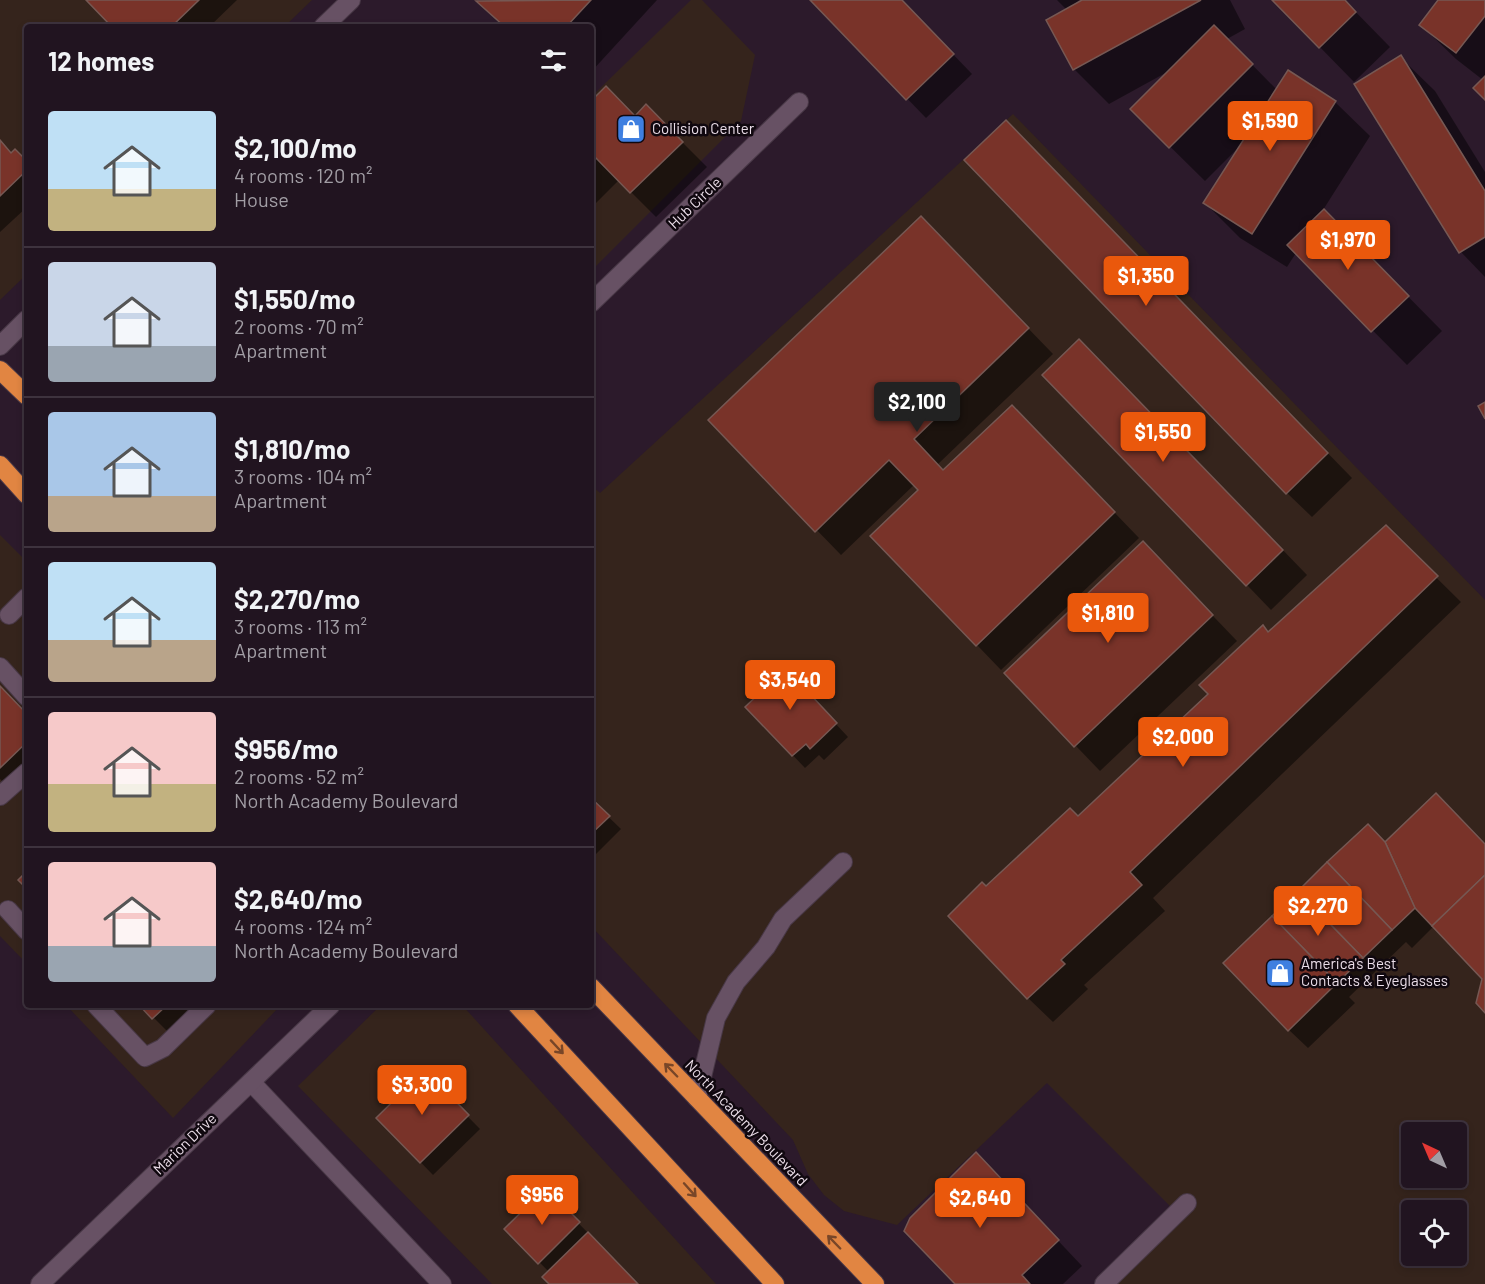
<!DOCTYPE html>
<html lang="en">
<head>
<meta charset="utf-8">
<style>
	:root { --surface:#211420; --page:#291d29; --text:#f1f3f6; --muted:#a29ea5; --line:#3e333e; --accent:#ea580c }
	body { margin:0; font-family:Barlow,sans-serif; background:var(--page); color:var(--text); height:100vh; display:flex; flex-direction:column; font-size:22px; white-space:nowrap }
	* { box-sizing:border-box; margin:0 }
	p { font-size:20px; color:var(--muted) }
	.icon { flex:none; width:33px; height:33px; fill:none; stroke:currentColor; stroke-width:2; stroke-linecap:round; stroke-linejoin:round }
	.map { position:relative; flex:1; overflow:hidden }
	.sheet { position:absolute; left:24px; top:24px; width:570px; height:984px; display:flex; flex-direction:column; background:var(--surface); border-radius:6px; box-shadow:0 3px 9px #0003,0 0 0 2px var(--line) }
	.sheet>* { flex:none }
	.needle { width:39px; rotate:316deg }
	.buttons { position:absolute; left:1401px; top:1122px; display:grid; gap:12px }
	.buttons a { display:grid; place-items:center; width:66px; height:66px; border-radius:6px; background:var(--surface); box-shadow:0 3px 9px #0003,0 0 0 2px var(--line); font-size:30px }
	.price { position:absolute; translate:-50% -51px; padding:0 14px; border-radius:6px; background:var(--accent); color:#fff; font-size:20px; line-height:39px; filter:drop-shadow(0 2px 3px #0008) }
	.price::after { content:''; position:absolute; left:50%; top:36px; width:18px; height:14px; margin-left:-9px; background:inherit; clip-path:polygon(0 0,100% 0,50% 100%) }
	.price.selected { background:#222; color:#fff }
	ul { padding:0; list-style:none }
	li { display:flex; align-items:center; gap:18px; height:150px; padding:0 24px }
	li+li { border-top:2px solid var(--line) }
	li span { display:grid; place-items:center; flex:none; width:168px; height:120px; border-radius:6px; color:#555 }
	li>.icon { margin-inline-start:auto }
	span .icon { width:72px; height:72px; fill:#fffc; stroke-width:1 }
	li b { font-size:26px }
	h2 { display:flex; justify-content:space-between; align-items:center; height:72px; padding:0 24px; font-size:26px }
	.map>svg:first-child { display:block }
</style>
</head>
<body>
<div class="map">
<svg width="1485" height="1284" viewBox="0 0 1485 1284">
	<rect width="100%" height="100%" fill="#2c1a2b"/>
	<g fill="#35241c" fill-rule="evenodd">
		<polygon points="0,0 312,0 284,27 27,27 27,274 0,300"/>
		<polygon points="691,0 702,0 755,55 741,121 591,271 591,97"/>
		<path d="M1013,114L1485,600V1284H1096L1174,1210L1047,1083L897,1225L844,1211L824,1195L808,1174L793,1140L591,926V485L600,493ZM1412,1132H1456V1178H1412ZM1412,1210H1456V1256H1412Z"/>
		<polygon points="0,535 27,562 27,964 0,936"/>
		<polygon points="66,1005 281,1005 173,1118"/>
		<polygon points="381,1005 462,1005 716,1284 492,1284 298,1086"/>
	</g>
	<g fill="#0007">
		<polygon points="88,0 237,0 209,27 114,27"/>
		<polygon points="479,0 657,0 591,72 591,27 504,27"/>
		<polygon points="812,0 901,0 972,74 926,118"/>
		<polygon points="1057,0 1079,0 1074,6 1085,0 1230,0 1245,29 1227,39 1277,90 1335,102 1370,136 1323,210 1442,331 1407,365 1296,253 1287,267 1240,238 1205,203 1240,146 1205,181 1132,109 1169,71 1109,104 1075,70 1048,21 1067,10"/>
		<polygon points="1274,0 1344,0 1390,47 1354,82"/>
		<polygon points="1440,0 1485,0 1485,98 1483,80 1456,59 1421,25"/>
		<polygon points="1400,57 1435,91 1485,172 1485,277 1461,252 1357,84"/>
		<polygon points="591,103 635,118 646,106 707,167 656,217 619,180 591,208"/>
		<polygon points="0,140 12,154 27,162 27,207 0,232"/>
		<polygon points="1030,147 1352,478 1312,517 1287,493"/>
		<polygon points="945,242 1053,354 937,465 944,471 1036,431 1139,538 1001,670 977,645 920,490 915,484 841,555 710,420"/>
		<polygon points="1104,365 1307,575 1271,610 1247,585"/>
		<polygon points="1385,527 1461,602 1153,898 1165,911 1084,985 1088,989 1053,1022 1028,998 986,888 1078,818 1210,695 1269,633"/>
		<polygon points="1167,568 1237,641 1100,771 1006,673"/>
		<polygon points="792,677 848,737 824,760 819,755 805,768 747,707"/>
		<polygon points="0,687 27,715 27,779 13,792 0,779"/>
		<polygon points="592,801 621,829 591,859 591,802"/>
		<polygon points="1385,843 1485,845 1485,1011 1484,979 1434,926 1412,948 1406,942 1349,997 1355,1003 1308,1048 1289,1030"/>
		<polygon points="141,1005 217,1005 178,1042"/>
		<polygon points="425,1073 480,1129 433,1175 378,1118"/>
		<polygon points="1000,1179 1082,1266 1063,1284 957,1284"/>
		<polygon points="546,1190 591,1236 637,1284 551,1284 549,1272 507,1229"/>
	</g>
	<g fill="#793329" stroke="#765853" stroke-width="1.5">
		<polygon points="86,0 199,0 171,27 112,27"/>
		<polygon points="591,0 566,27 505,27 476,1"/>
		<polygon points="810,0 902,0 954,54 906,100"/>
		<polygon points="1082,0 1201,0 1073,70 1046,20"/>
		<polygon points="1272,0 1345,0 1356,12 1319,48"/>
		<polygon points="1438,0 1485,0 1485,16 1456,53 1419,25"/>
		<polygon points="1214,25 1253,64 1169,148 1130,109"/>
		<polygon points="1401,55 1485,191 1485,237 1459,253 1354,84"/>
		<polygon points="1288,70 1336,101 1252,234 1203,203"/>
		<polygon points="1485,76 1485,100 1473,88"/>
		<polygon points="606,86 635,116 646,104 683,142 630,193 594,156 591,159 591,101"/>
		<polygon points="1006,120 1328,453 1286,494 964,160"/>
		<polygon points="0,140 11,153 15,149 27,161 27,170 0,196"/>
		<polygon points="1324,209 1409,296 1371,332 1287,245"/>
		<polygon points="921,216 1029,328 914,439 943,470 1012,405 1115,512 976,646 870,536 918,490 889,460 815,532 708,420"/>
		<polygon points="1079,339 1283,550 1246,586 1042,375"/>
		<polygon points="1485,402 1485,419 1478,406"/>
		<polygon points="1386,525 1438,576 1130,872 1142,885 1061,960 1065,964 1027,999 948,916 982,882 986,886 1070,808 1078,816 1208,694 1199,685 1263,625 1268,632"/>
		<polygon points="1143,541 1213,615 1074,747 1004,673"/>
		<polygon points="780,662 837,723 810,749 806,744 792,756 745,707 765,688 759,682"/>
		<polygon points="0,686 27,714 27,742 0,768"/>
		<polygon points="1436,793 1485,844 1485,875 1432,926 1415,908 1385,842"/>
		<polygon points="592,799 610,816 591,834 591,800"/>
		<polygon points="1368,824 1385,842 1415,908 1392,930 1327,862"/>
		<polygon points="1327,862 1392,930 1363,958 1298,891"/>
		<polygon points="27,871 27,889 18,880"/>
		<polygon points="1485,875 1485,1013 1476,1003 1482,979 1432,926"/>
		<polygon points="1298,891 1363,958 1337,983 1272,916"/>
		<polygon points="1272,916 1337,983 1288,1031 1223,963"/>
		<polygon points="139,1005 167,1005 152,1019"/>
		<polygon points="425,1070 469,1115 420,1163 376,1118"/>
		<polygon points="976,1152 1059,1240 1022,1275 1030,1284 955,1284 904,1231 910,1218"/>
		<polygon points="546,1188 580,1222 538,1264 504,1229"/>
		<polygon points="588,1232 638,1284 549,1284 542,1277"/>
	</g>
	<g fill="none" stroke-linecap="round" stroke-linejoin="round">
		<g stroke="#483846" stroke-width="20">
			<g id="minor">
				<polyline points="323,27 351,0"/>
				<polyline points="591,303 799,102"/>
				<polyline points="0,346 27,319"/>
				<polyline points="9,615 27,597"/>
				<polyline points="0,667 27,697"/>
				<polyline points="0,796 27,772"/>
				<polyline points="8,910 27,931"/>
				<polyline points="96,1005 145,1057 163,1048 207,1005"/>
				<polyline points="251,1082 442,1284"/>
				<polyline points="697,1098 716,1018 736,982 766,947 783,919 843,862"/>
				<polyline points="40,1284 331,1005"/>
				<polyline points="1104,1284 1187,1203"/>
			</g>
		</g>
		<g stroke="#483846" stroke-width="20">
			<g id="highway">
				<polyline points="0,370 27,396"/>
				<polyline points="0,465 27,495"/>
				<polyline points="591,987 875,1284"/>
				<polyline points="517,1005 775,1284"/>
			</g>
		</g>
		<use href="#minor" stroke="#675164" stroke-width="18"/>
		<use href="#highway" stroke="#e18542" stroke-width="18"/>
	</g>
	<defs><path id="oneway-shaft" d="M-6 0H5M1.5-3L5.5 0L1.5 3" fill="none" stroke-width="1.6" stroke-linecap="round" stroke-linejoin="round" transform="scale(1.5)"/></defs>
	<g stroke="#784628">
		<use href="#oneway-shaft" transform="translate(557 1047) rotate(47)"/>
		<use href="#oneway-shaft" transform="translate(671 1070) rotate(-134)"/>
		<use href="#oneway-shaft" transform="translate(690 1190) rotate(48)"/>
		<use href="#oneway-shaft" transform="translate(834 1242) rotate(-134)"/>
	</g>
	<defs>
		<g id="shop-square" transform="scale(1.5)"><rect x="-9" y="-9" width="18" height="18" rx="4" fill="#3f7fe0" stroke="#10080f"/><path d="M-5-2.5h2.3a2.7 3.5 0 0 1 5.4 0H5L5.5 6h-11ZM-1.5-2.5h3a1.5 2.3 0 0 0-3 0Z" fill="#fff"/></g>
	</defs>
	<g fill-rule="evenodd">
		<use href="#shop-square" x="631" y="129"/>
		<use href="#shop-square" x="1280" y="973"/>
	</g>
	<g text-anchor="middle" stroke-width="5" stroke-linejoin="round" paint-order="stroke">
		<g font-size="15" fill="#ebdee9" stroke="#10080f" text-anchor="start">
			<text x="652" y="134">Collision Center</text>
			<text x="1301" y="969">America's Best<tspan x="1301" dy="17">Contacts &amp; Eyeglasses</tspan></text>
		</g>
		<g font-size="15" fill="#ebdee9" stroke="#10080f">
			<text transform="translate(695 203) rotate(-44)" y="5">Hub Circle</text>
			<text transform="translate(746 1123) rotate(46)" y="5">North Academy Boulevard</text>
			<text transform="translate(185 1144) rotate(-44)" y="5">Marion Drive</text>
		</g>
	</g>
</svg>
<div class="buttons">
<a><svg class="needle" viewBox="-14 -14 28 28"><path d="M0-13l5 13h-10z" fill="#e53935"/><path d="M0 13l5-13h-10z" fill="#a29ea5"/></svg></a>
<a><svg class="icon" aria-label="locate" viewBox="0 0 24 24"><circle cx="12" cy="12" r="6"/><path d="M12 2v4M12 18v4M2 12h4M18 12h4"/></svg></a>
</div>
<b class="price" style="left:1270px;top:152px">$1,590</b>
<b class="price" style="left:1348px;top:271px">$1,970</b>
<b class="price" style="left:1146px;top:307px">$1,350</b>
<b class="price selected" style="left:917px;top:433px">$2,100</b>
<b class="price" style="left:1163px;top:463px">$1,550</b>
<b class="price" style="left:1108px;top:644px">$1,810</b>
<b class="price" style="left:790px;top:711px">$3,540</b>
<b class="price" style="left:1183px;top:768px">$2,000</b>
<b class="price" style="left:1318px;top:937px">$2,270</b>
<b class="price" style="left:422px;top:1116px">$3,300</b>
<b class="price" style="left:542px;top:1226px">$956</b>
<b class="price" style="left:980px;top:1229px">$2,640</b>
<section class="sheet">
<h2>12 homes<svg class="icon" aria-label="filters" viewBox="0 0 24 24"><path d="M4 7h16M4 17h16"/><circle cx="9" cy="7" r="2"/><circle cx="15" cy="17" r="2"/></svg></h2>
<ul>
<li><span style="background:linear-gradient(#bfe0f5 65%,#c2b280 0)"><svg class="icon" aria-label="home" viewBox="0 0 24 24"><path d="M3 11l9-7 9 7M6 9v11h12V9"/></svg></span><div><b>$2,100/mo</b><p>4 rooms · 120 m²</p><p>House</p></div></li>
<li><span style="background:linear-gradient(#c9d6e8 70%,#9aa5b1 0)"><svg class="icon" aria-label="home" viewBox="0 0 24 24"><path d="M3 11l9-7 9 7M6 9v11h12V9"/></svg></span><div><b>$1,550/mo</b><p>2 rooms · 70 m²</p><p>Apartment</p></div></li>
<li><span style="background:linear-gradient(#a9c7e8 70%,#b9a48a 0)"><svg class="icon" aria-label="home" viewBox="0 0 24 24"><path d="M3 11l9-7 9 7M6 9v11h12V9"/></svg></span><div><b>$1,810/mo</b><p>3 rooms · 104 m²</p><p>Apartment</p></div></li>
<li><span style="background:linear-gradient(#bfe0f5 65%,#b9a48a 0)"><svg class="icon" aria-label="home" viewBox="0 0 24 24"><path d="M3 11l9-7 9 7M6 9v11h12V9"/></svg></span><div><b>$2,270/mo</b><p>3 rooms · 113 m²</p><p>Apartment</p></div></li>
<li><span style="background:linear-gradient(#f6c9c9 60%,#c2b280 0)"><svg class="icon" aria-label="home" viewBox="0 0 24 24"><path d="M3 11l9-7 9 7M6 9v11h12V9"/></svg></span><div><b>$956/mo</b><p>2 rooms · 52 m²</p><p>North Academy Boulevard</p></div></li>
<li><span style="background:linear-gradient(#f6c9c9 70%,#9aa5b1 0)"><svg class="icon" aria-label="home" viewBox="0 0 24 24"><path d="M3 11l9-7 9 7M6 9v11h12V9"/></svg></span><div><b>$2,640/mo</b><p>4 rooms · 124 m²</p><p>North Academy Boulevard</p></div></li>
</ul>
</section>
</div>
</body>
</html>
